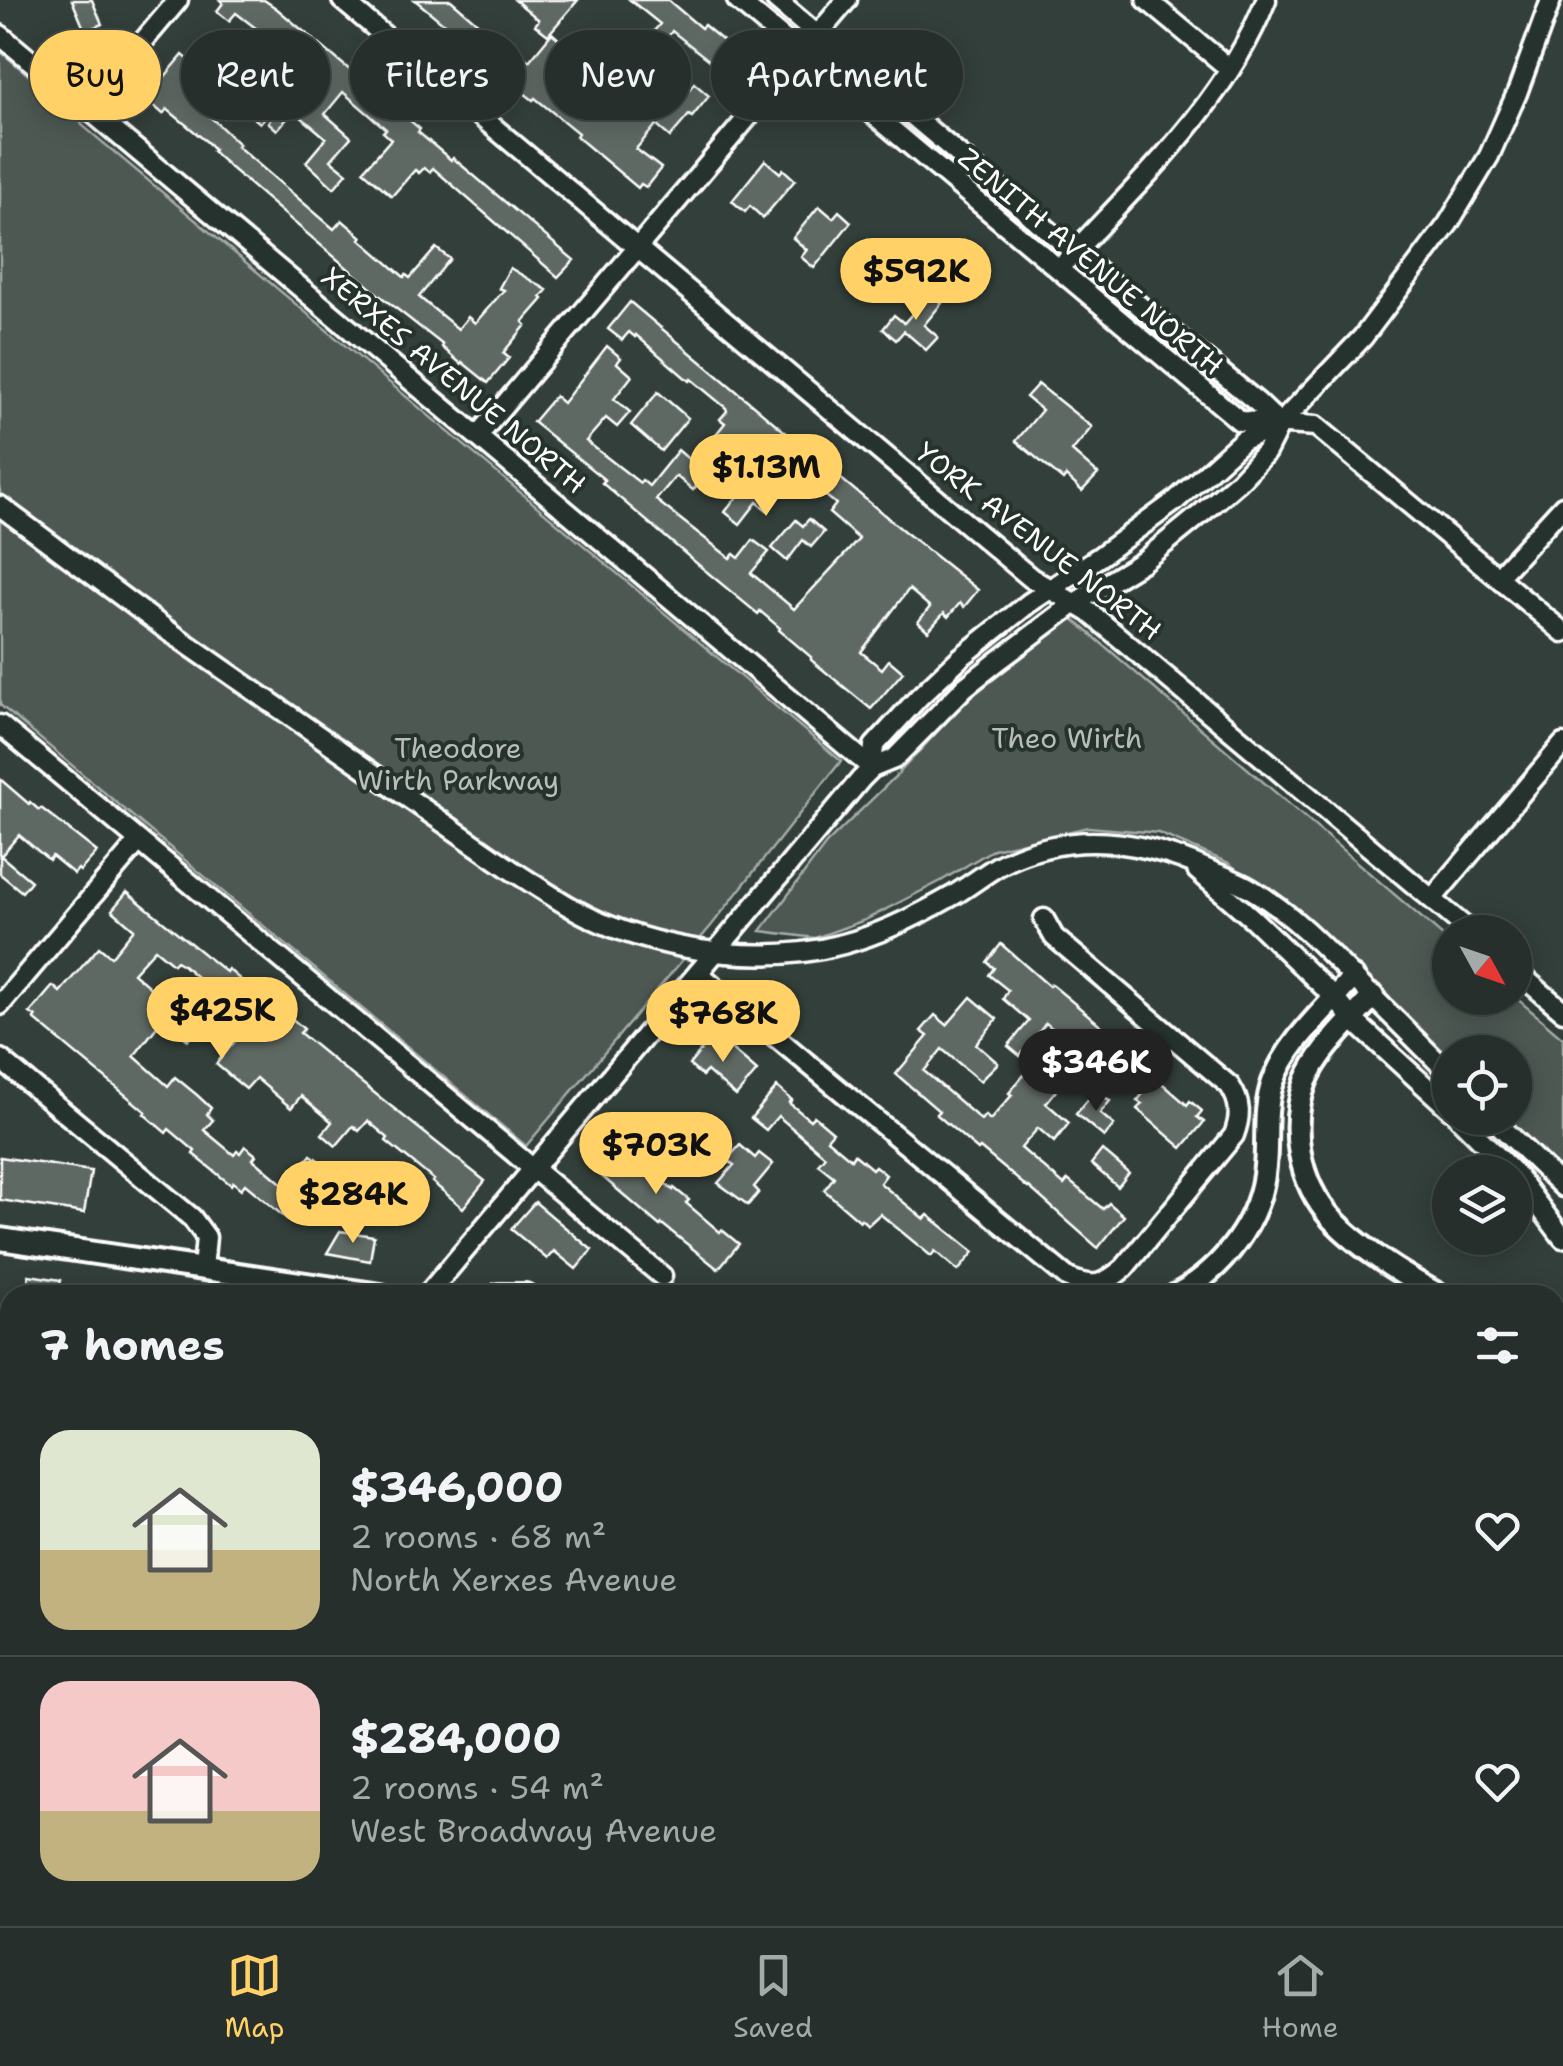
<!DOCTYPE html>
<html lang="en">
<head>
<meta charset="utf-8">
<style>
	:root { --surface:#262f2c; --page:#2e3734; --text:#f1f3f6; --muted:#a4a9a9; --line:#424a48; --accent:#ffd166 }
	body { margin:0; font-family:"Shantell Sans",sans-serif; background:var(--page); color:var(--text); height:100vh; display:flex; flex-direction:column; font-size:38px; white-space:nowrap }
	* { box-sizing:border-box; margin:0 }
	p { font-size:32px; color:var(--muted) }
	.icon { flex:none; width:55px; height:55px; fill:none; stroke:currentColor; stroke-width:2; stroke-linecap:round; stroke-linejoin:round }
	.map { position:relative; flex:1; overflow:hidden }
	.side { position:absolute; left:0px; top:1285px; width:1565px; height:642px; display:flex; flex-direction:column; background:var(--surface); border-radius:30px 30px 0 0; box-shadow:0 5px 25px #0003,0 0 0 2px var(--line) }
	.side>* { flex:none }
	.guide { position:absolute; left:30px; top:30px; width:1000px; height:90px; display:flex; gap:20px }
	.needle { width:65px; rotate:130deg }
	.buttons { position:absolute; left:1432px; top:915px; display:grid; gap:20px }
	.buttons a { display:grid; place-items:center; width:100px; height:100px; border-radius:50%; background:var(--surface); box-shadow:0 5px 25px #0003,0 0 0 2px var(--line); font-size:50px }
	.price { position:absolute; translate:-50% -85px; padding:0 22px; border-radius:35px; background:var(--accent); color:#111; font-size:32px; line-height:65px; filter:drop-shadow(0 2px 5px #0008) }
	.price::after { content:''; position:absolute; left:50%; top:60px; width:30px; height:22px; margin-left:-15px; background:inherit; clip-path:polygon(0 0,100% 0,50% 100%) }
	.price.current { background:#222; color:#fff }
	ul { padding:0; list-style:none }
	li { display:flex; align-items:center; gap:30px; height:250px; padding:0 40px }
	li+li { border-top:2px solid var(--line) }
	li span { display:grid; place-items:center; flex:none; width:280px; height:200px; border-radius:30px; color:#555 }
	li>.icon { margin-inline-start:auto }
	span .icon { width:120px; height:120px; fill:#fffc; stroke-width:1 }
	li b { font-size:42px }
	h2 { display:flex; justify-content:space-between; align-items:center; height:120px; padding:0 40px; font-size:42px }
	.pill { padding:0 35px; border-radius:45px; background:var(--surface); box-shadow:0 5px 25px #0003,0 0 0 2px var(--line); font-size:35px; line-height:90px }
	.pill.current { background:var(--accent); color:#111 }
	.menu { display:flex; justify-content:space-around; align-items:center; height:140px; border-top:2px solid var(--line); background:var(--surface); font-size:28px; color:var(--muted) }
	.menu a { display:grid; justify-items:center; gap:5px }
	.menu .current { color:var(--accent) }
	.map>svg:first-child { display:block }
</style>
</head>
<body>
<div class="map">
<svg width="1563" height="1926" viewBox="0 0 1563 1926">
	<rect width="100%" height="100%" fill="#333f3a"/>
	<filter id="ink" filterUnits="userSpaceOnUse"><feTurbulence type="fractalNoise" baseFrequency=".01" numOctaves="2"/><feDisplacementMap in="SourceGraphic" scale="20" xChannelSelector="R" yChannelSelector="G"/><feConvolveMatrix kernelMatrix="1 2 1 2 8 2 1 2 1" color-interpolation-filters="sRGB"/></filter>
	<g filter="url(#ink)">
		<g fill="#4d5853" stroke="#a6aca9" stroke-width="2.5">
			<polygon points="0,51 79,118 82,125 841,761 711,926 526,1146 0,705"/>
			<polygon points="1072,618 1450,942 1450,998 1515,997 1563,1038 1563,1200 1491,1118 1515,1118 1515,1052 1450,1052 1450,1071 1350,958 1289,916 1229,863 1158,833 1088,827 994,849 941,881 865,920 815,938 761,931 826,844 898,774 967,700"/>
		</g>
		<g fill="#5f6964" stroke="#fff" stroke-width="2.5" fill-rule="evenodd">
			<polygon points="72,0 92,0 102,24 85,31"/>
			<polygon points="220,0 264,0 276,8 420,129 418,132 451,160 453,158 574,260 558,277 433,168 430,172 424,168 419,173 415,170 392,196 363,171 391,139 383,132 386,129 343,92 325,114 351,137 331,160 347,173 334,188 306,162 326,138 294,111 277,130 268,122 310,72 301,65 305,61 271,32 252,57 253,58 251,61 265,73 250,91 272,109 260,123 222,92 204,111 239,144 237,146 334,229 342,220 362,237 360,239 404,277 406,275 410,278 436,248 450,259 419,297 458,329 468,317 475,323 504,290 499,288 510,268 547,290 541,297 543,299 523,322 526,325 503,353 509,358 488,383 462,362 461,364 442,347 443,345 379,295 233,170 212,151 214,149 207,142 167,109 163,114 146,99 183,55 217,83 235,62 232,59 257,29 236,13 229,21 217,11 223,3"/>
			<polygon points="415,0 451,0 503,45 506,41 529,61 552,33 568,47 548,70 572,90 591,67 615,88 618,87 645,55 688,91 694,83 709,96 692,117 689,115 670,137 656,125 636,149 661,168 646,187 641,184 638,188 576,136 578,133 535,98 533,100 515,86 519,82 484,52 482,55"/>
			<polygon points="515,0 578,0 548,35 535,25 539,20"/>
			<polygon points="630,0 668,0 701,28 704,25 752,65 739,81 728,71 725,73 672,31 664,42 654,31 660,24"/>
			<polygon points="765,160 780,173 783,169 795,180 763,218 750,206 745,212 732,201"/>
			<polygon points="819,206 833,218 839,211 851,222 814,268 801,257 807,250 793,238"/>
			<polygon points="876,245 904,270 892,284 878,271 862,290 850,280"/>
			<polygon points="930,293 942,303 924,325 938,337 926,350 904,331 896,340 883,329 894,315 904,323"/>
			<path d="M630,302L900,528L978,590L964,607L960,603L948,617L944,613L928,631L918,622L930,607L909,589L861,652L882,669L889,660L903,672L871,709L811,660V657L779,630L780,628L760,611L758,614L701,567L602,483L605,480L533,422L555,396L563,403L607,346L621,358L617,363L632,376L614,399L630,412L617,427L606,418L586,441L640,483L642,480L649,486L678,450L693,463L725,423L720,419L727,411L726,408L691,379L689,381L636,335L635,337L629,332L622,340L608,329ZM715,465L743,489L725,512L740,524L757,502L767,510L794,479L811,493L815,487L836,504L829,513L859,539L794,609L751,573L769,552L753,540L739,558L734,554L730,558L656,500L676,476L693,490Z"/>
			<polygon points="1038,384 1092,427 1072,451 1098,474 1082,491 1066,476 1063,480 1016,441 1042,410 1026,397"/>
			<polygon points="658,392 688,418 661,451 631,425"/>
			<polygon points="809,519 824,532 811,547 803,540 787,561 772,548 796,520 803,526"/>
			<polygon points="0,779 29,804 30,802 39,810 41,808 97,852 80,871 78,869 74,874 52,856 49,860 19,835 1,856 31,881 22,892 0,874"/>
			<polygon points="127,892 226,972 228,969 249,987 247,990 283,1021 288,1015 304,1029 300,1033 338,1064 485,1181 463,1208 432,1182 434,1180 386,1141 388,1138 368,1121 359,1131 353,1126 336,1146 322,1134 332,1122 301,1096 291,1108 256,1078 246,1089 229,1075 216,1064 236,1040 231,1036 243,1022 208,993 211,989 183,965 176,961 173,964 155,949 133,973 169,1004 174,997 188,1009 184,1013 200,1026 188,1040 163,1019 134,1056 168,1086 175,1077 197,1095 211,1108 207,1114 213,1120 204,1130 234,1155 237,1151 240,1153 245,1146 256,1155 253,1159 285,1186 311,1155 322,1163 295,1196 303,1202 288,1220 245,1184 241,1189 233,1182 231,1185 193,1154 195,1151 169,1129 166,1133 144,1114 146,1112 34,1019 36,1017 30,1013 53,986 60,992 99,947 111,957 134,929 112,910"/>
			<polygon points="1001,944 1049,986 1051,984 1122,1043 1124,1042 1134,1050 1130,1059 1135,1062 1122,1078 1112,1069 1105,1078 1075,1053 1078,1050 1046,1023 1020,1056 1008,1046 1029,1021 1003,999 1008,990 989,975 994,968 987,962"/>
			<polygon points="971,997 997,1019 976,1044 998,1063 980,1081 942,1049 924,1071 981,1120 985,1115 990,1120 1012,1095 1009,1093 1034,1063 1061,1085 1046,1103 1069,1123 1054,1142 1038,1128 1021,1148 1064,1185 1068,1180 1103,1209 1109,1203 1124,1216 1098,1248 1029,1187 1028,1188 980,1148 978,1150 936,1114 939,1111 896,1074 928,1036 921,1031 935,1015 947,1025"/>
			<polygon points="714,1034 757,1071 736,1096 707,1071 702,1076 689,1065"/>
			<polygon points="1156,1078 1187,1105 1190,1101 1202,1111 1197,1117 1204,1122 1182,1148 1137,1109 1142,1104 1137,1101"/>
			<polygon points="777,1087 792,1100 789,1103 810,1120 814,1116 833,1132 827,1139 851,1159 854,1154 872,1169 875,1166 886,1175 880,1183 924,1219 928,1215 974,1252 958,1271 935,1251 931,1256 880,1214 868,1225 861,1219 860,1221 824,1190 834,1177 818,1164 825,1156 778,1116 766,1130 751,1118"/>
			<polygon points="1096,1090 1110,1101 1100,1113 1114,1125 1104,1137 1076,1114"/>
			<polygon points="689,1117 699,1126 705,1119 717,1129 693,1157 672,1139"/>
			<polygon points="613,1119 623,1127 617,1135 623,1140 619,1145 673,1190 674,1188 689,1200 686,1203 720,1232 722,1230 739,1244 718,1269 662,1224 660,1226 584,1161 585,1152"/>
			<polygon points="740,1145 755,1158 759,1153 773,1164 754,1187 759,1192 748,1205 718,1183 734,1165 727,1160"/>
			<polygon points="1102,1150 1129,1173 1118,1187 1091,1164"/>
			<polygon points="0,1157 91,1171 84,1213 0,1200"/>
			<polygon points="535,1202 592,1250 576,1269 554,1251 547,1259 511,1229"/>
			<polygon points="340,1231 374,1236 370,1261 327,1253"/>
			<polygon points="29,1275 61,1280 58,1295 26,1293"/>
		</g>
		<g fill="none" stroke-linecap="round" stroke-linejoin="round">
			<g stroke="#fff" stroke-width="25">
				<g id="minor">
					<polyline points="342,0 1031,578 1089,612 1471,932"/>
					<polyline points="737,0 1240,421 1316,426 1563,632"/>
					<polyline points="776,0 1074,252 1258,403 1280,424"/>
					<polyline points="1147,0 1230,69"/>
					<polyline points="0,35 872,768"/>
					<polyline points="87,108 178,0"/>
					<path d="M1067,260C1140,181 1226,102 1266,0"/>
					<polyline points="478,436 847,0"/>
					<path d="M0,506L167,630L513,871C545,891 577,914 612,927C682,954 771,964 843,944C882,934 919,915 954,895C969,886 983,875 998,866C1067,829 1141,839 1209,870C1223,876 1238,881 1251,889C1290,912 1322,945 1354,978C1386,1010 1418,1042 1450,1074"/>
					<polyline points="1498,577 1563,506"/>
					<polyline points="0,725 662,1276"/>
					<polyline points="872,768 874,746 919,697 960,658 1029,603 1099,557 1174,502 1243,440 1277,426"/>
					<polyline points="1197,870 1253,919 1335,998 1353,1020 1450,1109"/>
					<polyline points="1432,899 1563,744"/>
					<polyline points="1515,970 1563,1011"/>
					<path d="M698,973L1068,1278C1095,1289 1102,1286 1124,1268L1234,1135C1241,1116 1241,1103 1230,1086L1054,937L1044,919"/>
					<polyline points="0,1005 138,842"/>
					<polyline points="0,1059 192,1218 206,1237 203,1269"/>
					<polyline points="1459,1118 1513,1172"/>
					<polyline points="1492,1118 1563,1187"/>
					<polyline points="1515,1174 1563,1238"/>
					<polyline points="427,1295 861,779 872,768 894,759 965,687 998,661 1075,603 1142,562 1196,518 1239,481 1266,452 1280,424 1363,337 1448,224 1489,156 1517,93 1551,0"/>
					<polyline points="0,1394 10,1403"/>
					<polyline points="0,1730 10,1739"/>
					<polyline points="0,1802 10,1790"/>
					<polyline points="224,1918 235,1926"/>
					<polyline points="626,1918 636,1926"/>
					<polyline points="1023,1918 1034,1926"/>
					<polyline points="1425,1918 1435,1926"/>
					<polyline points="567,1926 574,1918"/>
				</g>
			</g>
			<g stroke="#fff" stroke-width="28">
				<g id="major">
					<path d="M1373,996C1350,1023 1320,1048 1306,1081C1289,1126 1298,1182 1332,1219C1362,1250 1401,1274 1439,1295"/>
					<polyline points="0,1239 381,1295"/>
					<polyline points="499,1295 525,1295"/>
					<path d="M1176,1295C1223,1270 1261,1220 1265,1166C1268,1137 1263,1110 1273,1082C1288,1041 1326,1009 1353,977"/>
					<polyline points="1555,1338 1563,1340"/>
					<polyline points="1555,1401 1563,1402"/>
					<polyline points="1555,1540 1563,1532"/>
					<polyline points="1555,1578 1563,1570"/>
					<polyline points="1555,1619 1563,1614"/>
					<polyline points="1243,1926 1250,1918"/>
				</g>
			</g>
			<use href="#minor" stroke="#26332d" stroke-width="18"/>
			<use href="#major" stroke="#26332d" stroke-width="20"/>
		</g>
	</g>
	<g text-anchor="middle" stroke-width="8" stroke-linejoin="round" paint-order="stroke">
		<g font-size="28" fill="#fff" stroke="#26332d">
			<text transform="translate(1091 261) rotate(40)" y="10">ZENITH AVENUE NORTH</text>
			<text transform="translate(454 380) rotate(40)" y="10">XERXES AVENUE NORTH</text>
			<text transform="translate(1039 541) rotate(38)" y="10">YORK AVENUE NORTH</text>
		</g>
		<g font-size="28" fill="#b8bcba" stroke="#26332d">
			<text x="1067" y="748">Theo Wirth</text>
			<text x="458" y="758">Theodore<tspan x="458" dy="32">Wirth Parkway</tspan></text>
		</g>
	</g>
</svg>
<div class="buttons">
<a><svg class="needle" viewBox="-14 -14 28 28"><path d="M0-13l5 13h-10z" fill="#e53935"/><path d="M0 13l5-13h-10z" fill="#a4a9a9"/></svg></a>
<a><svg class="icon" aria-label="locate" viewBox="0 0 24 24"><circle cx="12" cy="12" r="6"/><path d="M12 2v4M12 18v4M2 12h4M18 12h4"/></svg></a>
<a><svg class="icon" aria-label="layers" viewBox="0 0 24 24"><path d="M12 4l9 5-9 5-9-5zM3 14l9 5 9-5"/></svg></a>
</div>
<b class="price" style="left:916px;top:323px">$592K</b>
<b class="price" style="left:766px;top:519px">$1.13M</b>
<b class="price" style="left:222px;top:1062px">$425K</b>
<b class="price" style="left:723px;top:1065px">$768K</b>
<b class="price current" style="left:1096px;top:1114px">$346K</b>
<b class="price" style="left:656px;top:1197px">$703K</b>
<b class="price" style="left:353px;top:1246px">$284K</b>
<div class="guide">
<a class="pill current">Buy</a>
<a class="pill">Rent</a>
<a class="pill">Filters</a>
<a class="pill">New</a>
<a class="pill">Apartment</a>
</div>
<section class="side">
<h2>7 homes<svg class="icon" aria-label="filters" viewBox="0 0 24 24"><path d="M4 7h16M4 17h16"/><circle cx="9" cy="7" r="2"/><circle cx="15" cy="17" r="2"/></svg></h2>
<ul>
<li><span style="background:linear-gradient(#dfe7d0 60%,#c2b280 0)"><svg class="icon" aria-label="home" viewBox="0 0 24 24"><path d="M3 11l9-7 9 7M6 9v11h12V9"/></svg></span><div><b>$346,000</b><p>2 rooms · 68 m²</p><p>North Xerxes Avenue</p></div><svg class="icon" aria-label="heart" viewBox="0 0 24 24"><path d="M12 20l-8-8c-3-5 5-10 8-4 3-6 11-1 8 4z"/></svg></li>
<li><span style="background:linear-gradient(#f6c9c9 65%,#c2b280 0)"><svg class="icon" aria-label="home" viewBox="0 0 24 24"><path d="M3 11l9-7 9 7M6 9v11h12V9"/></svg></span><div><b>$284,000</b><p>2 rooms · 54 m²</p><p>West Broadway Avenue</p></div><svg class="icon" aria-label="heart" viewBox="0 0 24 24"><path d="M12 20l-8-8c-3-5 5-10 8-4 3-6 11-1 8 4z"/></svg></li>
</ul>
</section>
</div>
<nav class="menu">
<a class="current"><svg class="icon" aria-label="map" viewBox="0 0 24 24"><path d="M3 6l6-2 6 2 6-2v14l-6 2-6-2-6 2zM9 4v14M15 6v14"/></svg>Map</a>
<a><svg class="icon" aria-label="saved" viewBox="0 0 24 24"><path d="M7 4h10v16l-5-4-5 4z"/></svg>Saved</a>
<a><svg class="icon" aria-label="home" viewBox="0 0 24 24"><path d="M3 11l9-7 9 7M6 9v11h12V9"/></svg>Home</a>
</nav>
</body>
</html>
